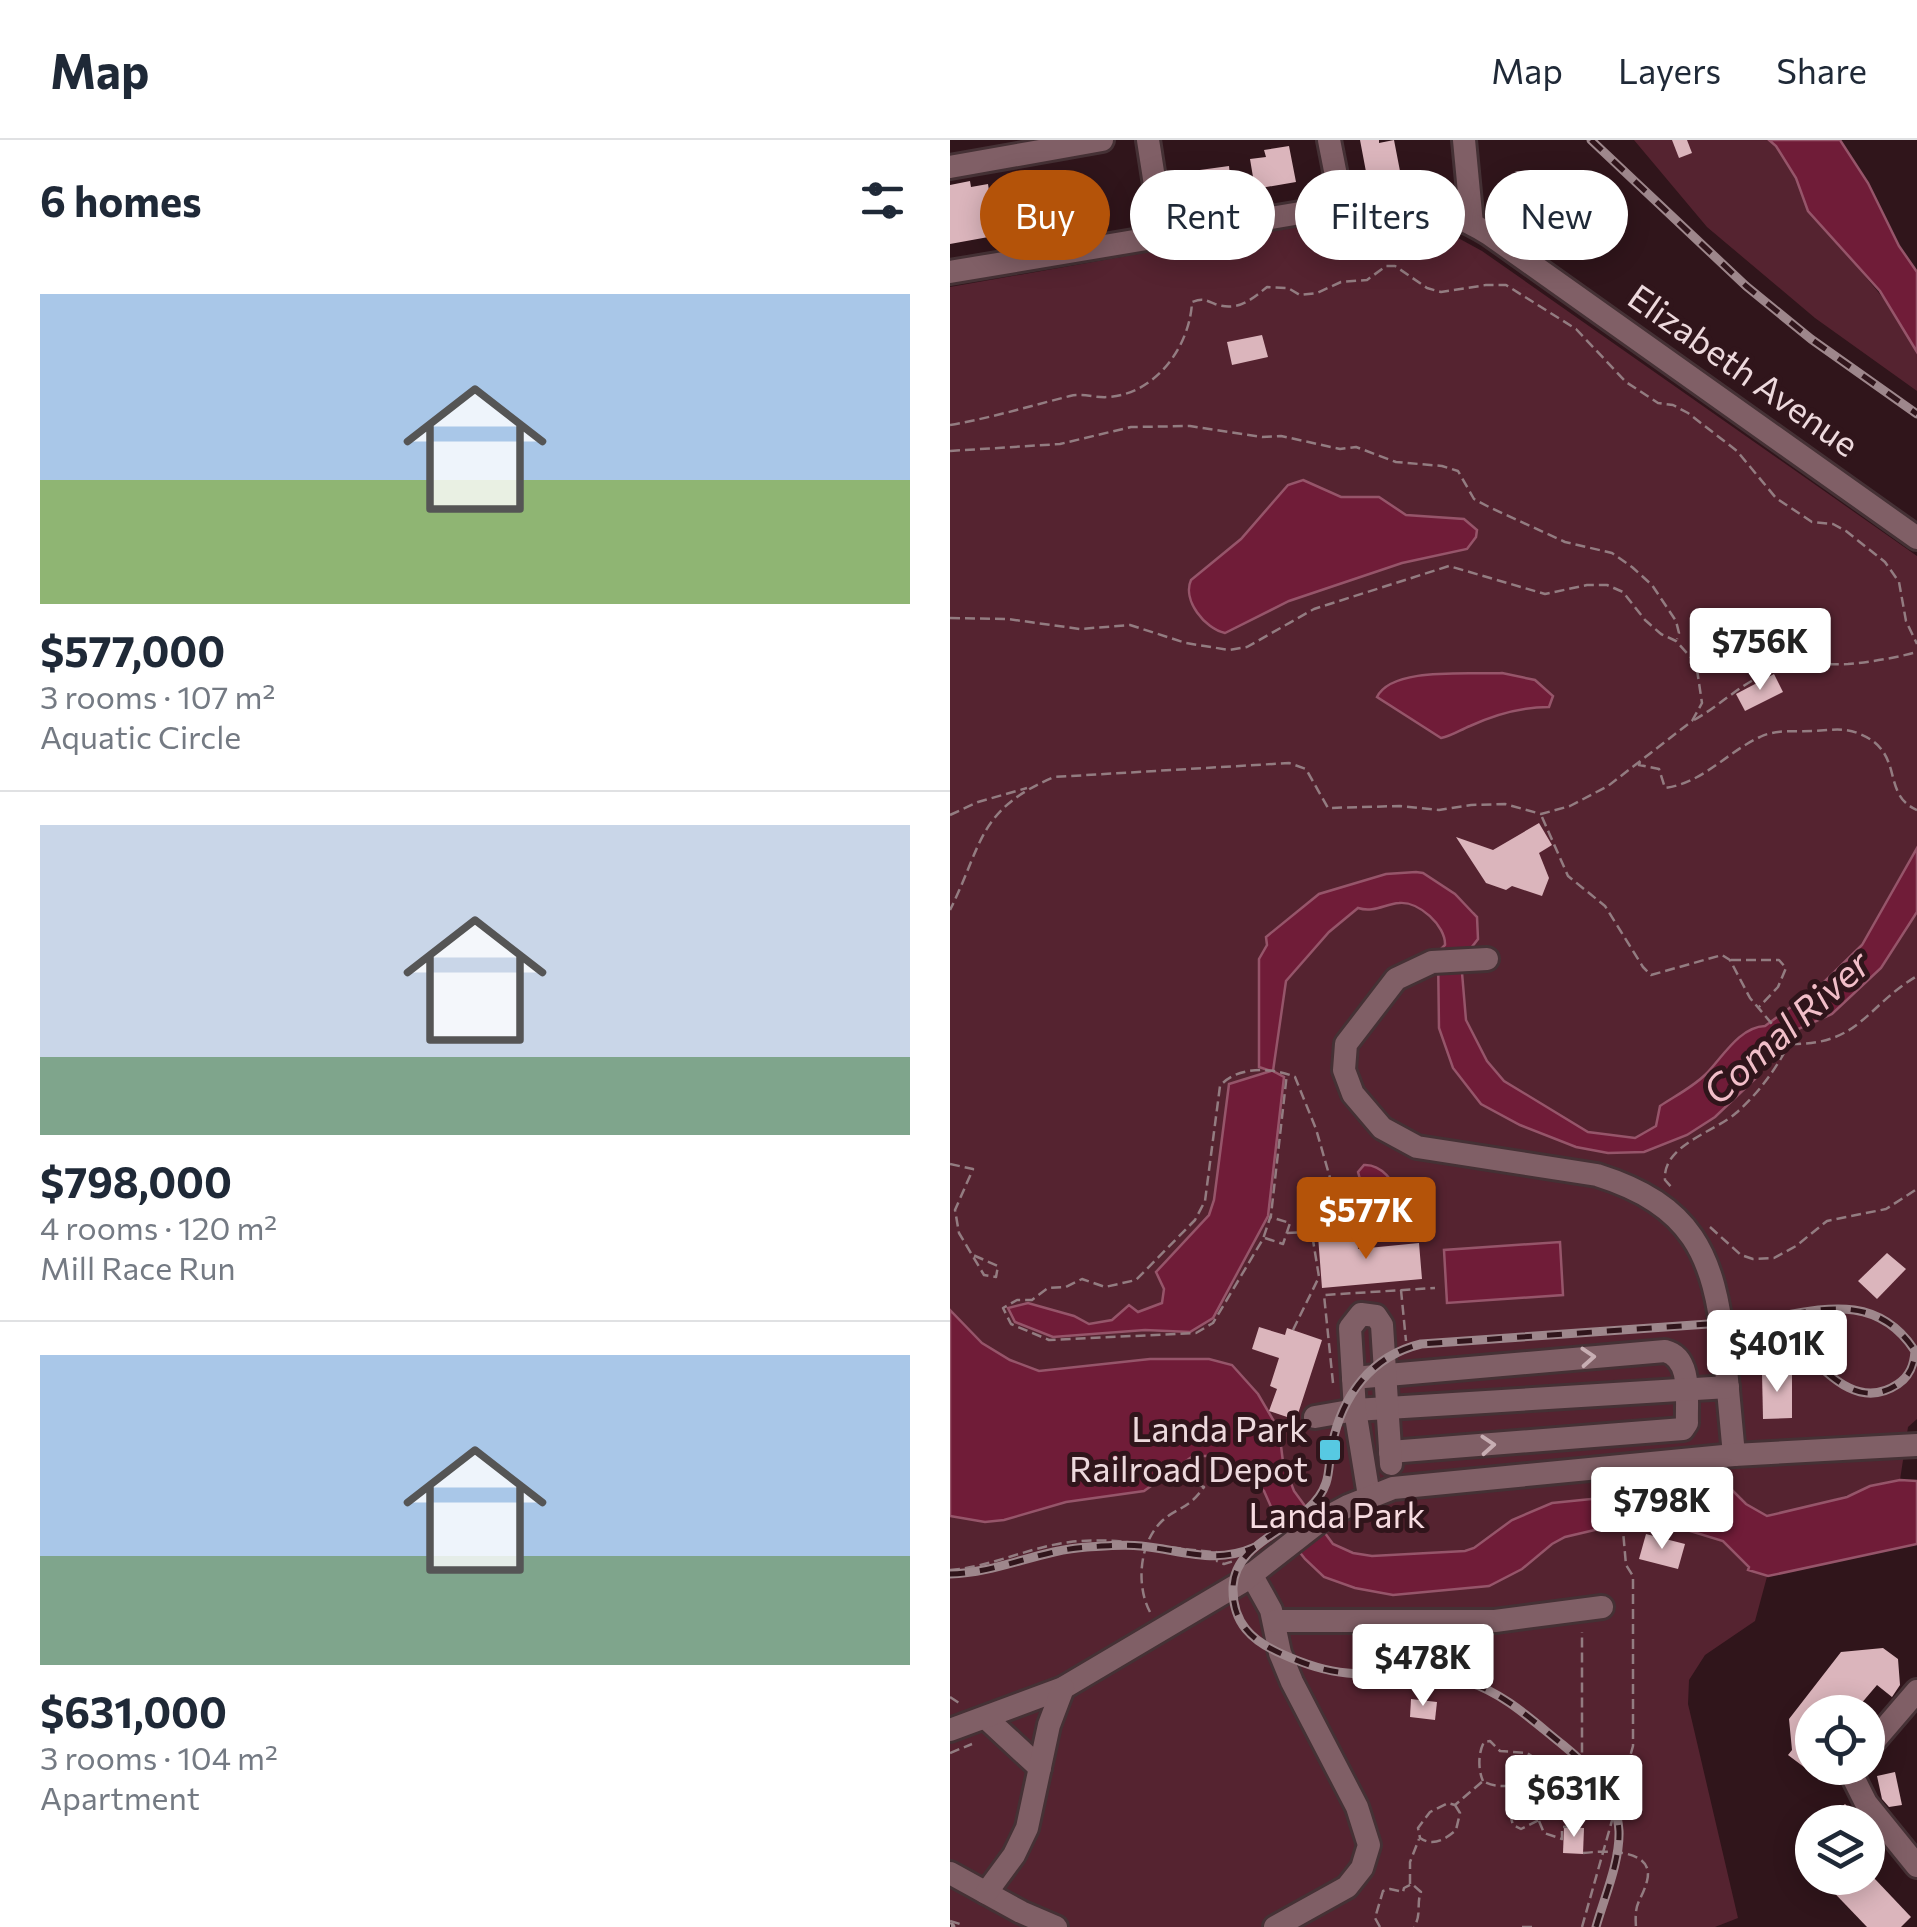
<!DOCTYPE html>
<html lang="en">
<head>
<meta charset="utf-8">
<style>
	:root { --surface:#fff; --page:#f6f6f7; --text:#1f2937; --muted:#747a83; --line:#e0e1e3; --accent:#b45309 }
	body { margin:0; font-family:Commissioner,sans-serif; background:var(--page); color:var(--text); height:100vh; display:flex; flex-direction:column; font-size:38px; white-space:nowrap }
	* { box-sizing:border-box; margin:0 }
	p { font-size:32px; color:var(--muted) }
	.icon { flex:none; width:55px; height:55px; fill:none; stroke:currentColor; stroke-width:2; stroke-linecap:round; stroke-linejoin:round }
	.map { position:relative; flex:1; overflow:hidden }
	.drawer { display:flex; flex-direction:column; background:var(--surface); width:950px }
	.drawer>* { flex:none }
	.guide { position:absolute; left:30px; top:30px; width:785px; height:90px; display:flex; gap:20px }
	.controls { position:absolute; left:845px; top:1555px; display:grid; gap:20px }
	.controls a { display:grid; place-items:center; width:90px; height:90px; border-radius:50%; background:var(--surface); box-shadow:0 5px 25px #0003; font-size:50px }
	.price { position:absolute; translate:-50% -85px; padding:0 22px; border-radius:10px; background:#fff; color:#222; font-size:32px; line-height:65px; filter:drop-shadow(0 2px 5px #0008) }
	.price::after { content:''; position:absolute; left:50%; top:60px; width:30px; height:22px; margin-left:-15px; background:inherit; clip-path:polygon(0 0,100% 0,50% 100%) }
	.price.selected { background:var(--accent); color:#fff }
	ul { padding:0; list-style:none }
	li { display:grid; align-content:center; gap:20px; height:530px; padding:0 40px }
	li+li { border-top:2px solid var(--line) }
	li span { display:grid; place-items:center; height:310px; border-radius:0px; color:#555 }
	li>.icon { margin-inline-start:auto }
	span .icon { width:180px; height:180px; fill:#fffc; stroke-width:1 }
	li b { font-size:42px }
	h2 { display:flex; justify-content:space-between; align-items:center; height:120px; padding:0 40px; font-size:42px }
	.chip { padding:0 35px; border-radius:45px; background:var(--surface); box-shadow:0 5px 25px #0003; font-size:35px; line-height:90px }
	.chip.selected { background:var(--accent); color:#fff }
	header { display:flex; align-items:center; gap:60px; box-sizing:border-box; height:140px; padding:0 50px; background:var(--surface); border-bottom:2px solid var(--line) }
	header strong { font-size:48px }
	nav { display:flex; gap:55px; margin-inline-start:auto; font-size:35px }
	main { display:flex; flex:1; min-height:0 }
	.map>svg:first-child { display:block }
</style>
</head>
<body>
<header>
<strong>Map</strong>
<nav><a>Map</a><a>Layers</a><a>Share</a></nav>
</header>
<main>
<section class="drawer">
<h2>6 homes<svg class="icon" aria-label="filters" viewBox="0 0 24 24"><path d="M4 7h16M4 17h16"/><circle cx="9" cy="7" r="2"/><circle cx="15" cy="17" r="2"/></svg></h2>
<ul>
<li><span style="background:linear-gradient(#a9c7e8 60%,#8fb573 0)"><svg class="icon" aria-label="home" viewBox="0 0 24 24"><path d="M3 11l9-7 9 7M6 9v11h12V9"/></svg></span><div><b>$577,000</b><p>3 rooms · 107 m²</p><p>Aquatic Circle</p></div></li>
<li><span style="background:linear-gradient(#c9d6e8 75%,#7fa58c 0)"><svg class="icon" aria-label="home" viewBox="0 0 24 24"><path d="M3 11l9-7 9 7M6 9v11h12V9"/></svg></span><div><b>$798,000</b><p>4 rooms · 120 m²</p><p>Mill Race Run</p></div></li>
<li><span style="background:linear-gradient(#a9c7e8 65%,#7fa58c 0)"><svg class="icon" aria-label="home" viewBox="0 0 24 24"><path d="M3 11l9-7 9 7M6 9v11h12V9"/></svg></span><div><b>$631,000</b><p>3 rooms · 104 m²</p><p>Apartment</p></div></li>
</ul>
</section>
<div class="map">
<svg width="967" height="1787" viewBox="0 0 967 1787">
	<rect width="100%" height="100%" fill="#30151b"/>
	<g fill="#552330">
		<polygon points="684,0 818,0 829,10 895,112 967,199 967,251 865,178 757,87"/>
		<polygon points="416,77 477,81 532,111 967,416 967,1279 958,1287 950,1340 834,1374 805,1481 755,1515 739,1540 738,1564 788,1778 765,1787 0,1787 0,147 330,89"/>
	</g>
	<g fill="#701c38" stroke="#96556a" stroke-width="2.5">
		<polygon points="819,0 890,0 918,43 949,106 967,132 967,212 930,151 858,71 846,38 826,6"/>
		<path d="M353,340L391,357H429L456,375L514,379L527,390L526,397L517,409L452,423L339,461L275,493C255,489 232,460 241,440L291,399L338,345Z"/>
		<path d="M552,533L585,540L603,556L599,567C570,567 546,574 520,586C510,590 502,596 491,598L427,557C442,526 521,535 552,533Z"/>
		<path d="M967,708V772L931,828L882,874L848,889L826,906L806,938L765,977L737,995L694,1012L658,1013L626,1007L570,985L531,964L503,928L489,888L488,812L495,805C496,786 469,761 449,763C435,764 424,773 408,768L379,792L336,841L323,931L334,937L318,1076L263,1178L240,1192L195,1190L103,1197L65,1182L58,1168L78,1163L124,1176L139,1184L162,1180L179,1165L188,1172L212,1163L214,1149L206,1132L259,1075L264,1060L279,944L321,931L309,927V819L317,805L316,797L369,754L436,734L466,732L473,733L505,754L523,773L527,777L528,799L511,821L516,880L537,921L554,941L638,992L685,998L706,986L710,966C725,956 743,947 756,934C772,918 789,887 815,886L871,845L912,805Z"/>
		<path d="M414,1025C431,1024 446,1042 448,1058L438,1069C420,1070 412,1048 408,1032Z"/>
		<polygon points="610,1102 613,1155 497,1163 494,1110"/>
		<polygon points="0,1170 32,1203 60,1220 89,1231 200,1219 259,1219 282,1225 308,1254 329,1290 333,1322 344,1351 383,1404 403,1413 422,1416 515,1411 524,1408 562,1380 602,1363 701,1353 750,1343 779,1347 796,1364 817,1376 897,1357 920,1346 950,1340 967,1341 967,1404 818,1436 798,1430 799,1427 773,1401 737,1390 670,1384 615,1397 602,1404 572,1429 539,1446 443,1455 405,1448 374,1437 355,1419 330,1387 314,1351 289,1324 261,1316 243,1316 194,1351 116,1362 54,1380 35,1382 0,1376"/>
	</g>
	<g fill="#dbb5bc">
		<polygon points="410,0 429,0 429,3 444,0 450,31 417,37"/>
		<polygon points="722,0 737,0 742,13 729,18"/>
		<polygon points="339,6 346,42 305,49 300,19 316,17 314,10"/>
		<polygon points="279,26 282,54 232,61 228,33"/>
		<polygon points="20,41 21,47 38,44 41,64 60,61 66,92 0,104 0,45"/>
		<polygon points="312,195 318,217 282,225 277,202"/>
		<polygon points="824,534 833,552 795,571 786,554"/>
		<polygon points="589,683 602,705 589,713 599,738 592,756 562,746 556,750 536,743 506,697 543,710"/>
		<polygon points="407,1093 408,1109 469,1103 472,1139 372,1148 368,1096"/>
		<polygon points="937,1113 956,1129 927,1159 908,1141"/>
		<polygon points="309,1187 335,1195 337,1188 372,1200 346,1280 319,1271 327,1249 320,1246 329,1218 302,1209"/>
		<polygon points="842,1231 842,1278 813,1279 812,1232"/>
		<polygon points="696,1394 735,1404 728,1429 689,1419"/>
		<polygon points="933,1508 948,1519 950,1545 942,1557 927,1545 904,1572 862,1572 862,1633 838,1615 842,1610 839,1579 891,1512"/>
		<polygon points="461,1559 487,1562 485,1580 460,1577"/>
		<polygon points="945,1632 952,1665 939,1667 932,1659 927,1636"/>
		<polygon points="895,1664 912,1682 876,1682"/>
		<polygon points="614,1687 634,1688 633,1714 613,1713"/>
		<polygon points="870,1738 924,1738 961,1777 951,1787 917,1787"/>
	</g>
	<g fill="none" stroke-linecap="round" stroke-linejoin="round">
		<g stroke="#453135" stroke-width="28">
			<g id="minor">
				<polyline points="198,0 213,96"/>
				<polyline points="379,0 392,66"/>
				<polyline points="514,0 522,84"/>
				<polyline points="0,27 152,0"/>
				<path d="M0,132L392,66C453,58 486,62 539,94L967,398"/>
				<path d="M537,819L482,822L446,839L396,904L394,930L403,954L432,988L467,1007L647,1035C742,1065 764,1114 774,1207C777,1243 781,1279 784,1315"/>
				<path d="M403,1238L715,1211C743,1218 736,1260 737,1283L733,1289L440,1312"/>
				<polyline points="365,1277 405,1270 778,1247"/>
				<polyline points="419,1356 405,1270 400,1188 411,1174 426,1176 432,1185 441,1324"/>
				<polyline points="301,1434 321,1470 330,1513 342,1542 407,1667 419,1705 412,1728 397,1747 325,1787"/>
				<polyline points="325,1481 545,1481 652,1467"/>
				<polyline points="37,1579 90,1628"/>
				<polyline points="0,1590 113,1548 292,1442 370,1381 398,1366 443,1348 784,1315 967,1305"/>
				<polyline points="918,1608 967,1551"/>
				<polyline points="903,1628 900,1631 916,1663 967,1726"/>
				<polyline points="0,1733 71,1772 106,1787"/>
				<polyline points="36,1753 64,1715 77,1688 99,1585 113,1548"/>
			</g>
		</g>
		<g stroke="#937c81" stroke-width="2.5" stroke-dasharray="10 5" stroke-linecap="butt">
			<path d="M0,285C41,278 80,266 120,256C133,253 145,258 158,257C206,254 240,206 242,162C253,158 255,160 265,164C287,172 301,160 317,147L338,148L350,155L367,153L391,142L417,140L436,126H445L477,148L491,152L536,145H556L626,189L676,242L708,263L723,265L738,273L787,311L826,358L862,382L883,384L896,391L935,422L949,442L956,481L967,504"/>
			<polyline points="0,311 110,304 181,287 240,286 312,297 331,296 390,309 406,307 446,322 492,326 508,331 524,359 539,367 615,402 662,413 682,427 702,445 726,481 729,493 727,499"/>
			<path d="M0,478L58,479L130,489L180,485L236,503L279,510L297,507L364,469L499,426L595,454L637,445H657L673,452L695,480L711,494L726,501L746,523L752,563L742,581L658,646L620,666L591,674L555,664L521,665L489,670L450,666L378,668L356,629L339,623L104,637C27,670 33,704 0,770"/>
			<path d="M744,580C773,564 796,538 829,529C852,522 874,525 898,524C921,522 945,518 967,512"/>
			<path d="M690,622L689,625L709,629L715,648C753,643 777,612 810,597C826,589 846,592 864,591C880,590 895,587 910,594C956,613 930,654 967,670"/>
			<polyline points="0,675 28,662 77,648"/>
			<path d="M592,677L618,736L655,766L693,827L701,835L772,815L780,820L800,858L839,904C826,929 808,954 786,973C765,992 712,1005 715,1040L723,1049"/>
			<polyline points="781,820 829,820 836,828 828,847 809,867"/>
			<path d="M841,904C910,905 916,866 967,836"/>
			<polyline points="0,1024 23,1029 5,1070 9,1093 34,1135 46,1137 48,1126 23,1115"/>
			<polyline points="760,1087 791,1115 803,1119 824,1118 846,1106 877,1081 936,1069 967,1049"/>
			<path d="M337,1093L395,1090L366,989L345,937C322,927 287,926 270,946L255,1061L245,1080L186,1140L155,1147L132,1139L116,1147L98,1148L82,1160H67L53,1168L61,1184L99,1200L246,1193L263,1183L313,1099L321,1075L337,933"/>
			<polyline points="315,1098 333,1104 340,1083 320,1077"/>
			<polyline points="451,1150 456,1201"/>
			<polyline points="343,1190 369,1137 362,1094"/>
			<polyline points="383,1243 374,1155 485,1148"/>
			<path d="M0,1430C41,1427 79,1407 120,1402C169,1396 217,1409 266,1412L267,1421L274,1424L284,1421"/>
			<path d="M200,1472C186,1446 189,1404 211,1382C228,1366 237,1371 254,1347L239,1341L225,1328"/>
			<polyline points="0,1557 12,1565"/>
			<polyline points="0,1613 22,1604"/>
			<path d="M505,1665L510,1673L506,1690C496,1699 483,1707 470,1698L468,1688L480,1672L498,1663L505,1665L533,1641C544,1648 554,1645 566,1647L570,1664L561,1678L563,1685L571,1689L601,1674L610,1658L607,1643L592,1623L577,1613L550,1611L540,1601L534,1602C528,1613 528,1630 533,1641"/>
			<polyline points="589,1681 594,1693 612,1699 612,1687 624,1686"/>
			<polyline points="625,1687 632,1629 632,1492"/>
			<path d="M633,1713C651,1711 706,1707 697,1741C691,1763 684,1760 686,1787"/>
			<polyline points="460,1744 460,1722 469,1699"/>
			<polyline points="0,1781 10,1784 10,1787"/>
			<path d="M430,1787L425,1778L433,1751L440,1749L453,1752L454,1748L462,1744L471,1752C466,1764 472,1774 464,1787"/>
			<polyline points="572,1787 583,1787"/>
			<polyline points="632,1787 683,1606 683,1436 676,1425 669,1345"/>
		</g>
		<use href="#minor" stroke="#805f66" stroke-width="22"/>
		<g stroke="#9e878c" stroke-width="9">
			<g id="rail">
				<polyline points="641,0 796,146 861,199 967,274"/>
				<path d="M0,1434C47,1433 90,1410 137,1407C154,1406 174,1404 191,1406C232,1410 265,1425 305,1407"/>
				<polyline points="0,1787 1,1787"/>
				<path d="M646,1787C654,1758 670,1722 669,1691C667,1654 639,1626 613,1605C584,1582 554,1553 518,1542C478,1531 438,1537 397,1533C374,1531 354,1524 332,1514C302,1501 282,1483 283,1447C285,1396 361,1388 376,1343C380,1331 379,1318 382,1305C392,1256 421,1216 471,1204L802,1181C815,1183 826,1186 837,1195C868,1220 902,1275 948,1244C960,1236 964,1225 965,1211C924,1148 864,1172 802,1181"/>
			</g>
		</g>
		<use href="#rail" stroke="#30151b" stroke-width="5" stroke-dasharray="15" stroke-linecap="butt"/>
	</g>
	<defs><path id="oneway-chevron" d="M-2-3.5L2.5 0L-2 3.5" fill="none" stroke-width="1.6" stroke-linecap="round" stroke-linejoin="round" transform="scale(2.5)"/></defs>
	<g stroke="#c7aeb3">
		<use href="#oneway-chevron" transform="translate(638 1217) rotate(-4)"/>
		<use href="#oneway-chevron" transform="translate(538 1305) rotate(-4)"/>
	</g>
	<rect fill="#57c9e2" stroke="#30151b" stroke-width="4" x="368" y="1298" width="24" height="24" rx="5"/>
	<g text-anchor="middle" stroke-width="10" stroke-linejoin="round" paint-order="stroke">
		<g font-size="35" fill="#edd9dd" stroke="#30151b">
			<text transform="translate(793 231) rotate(35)" y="12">Elizabeth Avenue</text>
		</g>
		<g font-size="35" fill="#edd9dd" stroke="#30151b" text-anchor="end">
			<text x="358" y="1302">Landa Park<tspan x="358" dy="40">Railroad Depot</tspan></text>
		</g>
		<g font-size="35" fill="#f6dbe0" stroke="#30151b">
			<text x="387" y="1388">Landa Park</text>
		</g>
		<g font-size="38" font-style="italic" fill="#f1bec8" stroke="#30151b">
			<text transform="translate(837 888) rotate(-42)" y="13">Comal River</text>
		</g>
	</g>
</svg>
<div class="controls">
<a><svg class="icon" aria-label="locate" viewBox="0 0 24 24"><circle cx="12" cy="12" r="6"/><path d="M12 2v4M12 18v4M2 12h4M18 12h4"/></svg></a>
<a><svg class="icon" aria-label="layers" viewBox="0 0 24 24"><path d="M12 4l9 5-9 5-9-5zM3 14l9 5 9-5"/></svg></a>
</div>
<b class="price" style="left:810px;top:553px">$756K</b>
<b class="price selected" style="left:416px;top:1122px">$577K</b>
<b class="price" style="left:827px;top:1255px">$401K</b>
<b class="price" style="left:712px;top:1412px">$798K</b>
<b class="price" style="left:473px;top:1569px">$478K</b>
<b class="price" style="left:624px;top:1700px">$631K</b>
<div class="guide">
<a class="chip selected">Buy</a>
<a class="chip">Rent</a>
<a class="chip">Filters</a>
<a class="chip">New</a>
</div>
</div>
</main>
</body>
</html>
